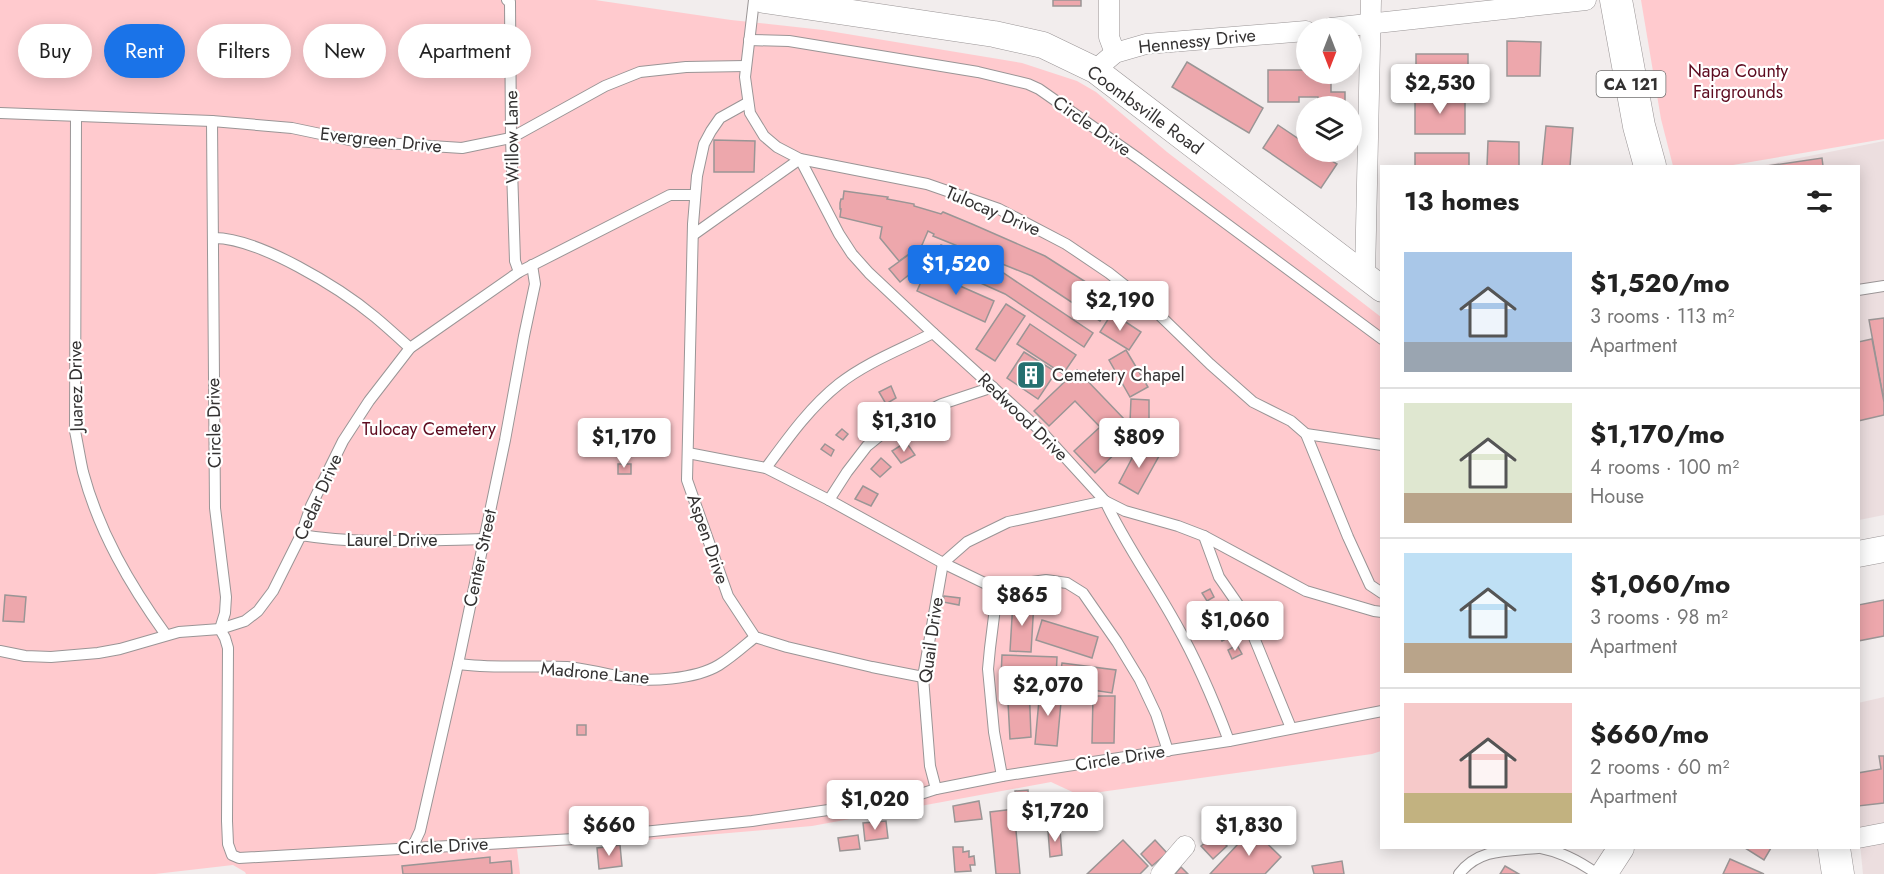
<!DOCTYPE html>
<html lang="en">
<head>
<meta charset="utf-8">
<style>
	:root { --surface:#fff; --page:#f6f6f6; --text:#222; --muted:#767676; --line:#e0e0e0; --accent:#1a73e8 }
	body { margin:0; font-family:Jost,sans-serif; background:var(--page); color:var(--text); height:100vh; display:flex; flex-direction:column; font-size:22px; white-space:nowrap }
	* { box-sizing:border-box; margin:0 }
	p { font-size:20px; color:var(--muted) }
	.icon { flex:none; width:33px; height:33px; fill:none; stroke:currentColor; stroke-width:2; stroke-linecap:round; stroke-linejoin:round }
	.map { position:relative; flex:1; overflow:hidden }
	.details { position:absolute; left:1380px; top:165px; width:480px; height:684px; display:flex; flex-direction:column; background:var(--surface); border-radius:0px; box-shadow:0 3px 15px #0003 }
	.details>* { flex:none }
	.banner { position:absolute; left:18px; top:24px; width:570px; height:54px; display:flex; gap:12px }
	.needle { width:39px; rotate:180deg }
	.buttons { position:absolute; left:1296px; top:18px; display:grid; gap:12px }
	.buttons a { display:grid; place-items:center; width:66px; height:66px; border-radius:50%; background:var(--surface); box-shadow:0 3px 15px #0003; font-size:30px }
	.price { position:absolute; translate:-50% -51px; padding:0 14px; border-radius:6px; background:#fff; color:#222; font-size:20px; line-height:39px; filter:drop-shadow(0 2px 3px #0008) }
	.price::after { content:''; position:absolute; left:50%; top:36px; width:18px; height:14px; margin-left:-9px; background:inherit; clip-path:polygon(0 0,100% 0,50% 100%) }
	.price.active { background:var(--accent); color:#fff }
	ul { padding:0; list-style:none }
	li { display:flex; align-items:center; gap:18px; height:150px; padding:0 24px }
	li+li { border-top:2px solid var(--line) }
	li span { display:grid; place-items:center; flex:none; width:168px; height:120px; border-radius:0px; color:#555 }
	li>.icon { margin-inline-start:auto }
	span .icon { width:72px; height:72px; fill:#fffc; stroke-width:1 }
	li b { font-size:26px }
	h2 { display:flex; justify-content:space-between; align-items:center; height:72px; padding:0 24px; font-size:26px }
	.chip { padding:0 21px; border-radius:27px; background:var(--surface); box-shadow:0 3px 15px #0003; font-size:21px; line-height:54px }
	.chip.active { background:var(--accent); color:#fff }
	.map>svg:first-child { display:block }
</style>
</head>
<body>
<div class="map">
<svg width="1884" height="874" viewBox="0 0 1884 874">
	<rect width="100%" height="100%" fill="#f2eded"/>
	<g fill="#ecdedf">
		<polygon points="1884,141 1884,515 1859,520 1858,166 1760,166"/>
		<polygon points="1884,697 1884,874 1863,874 1858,824 1858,703"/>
	</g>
	<g fill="#ffcace">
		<polygon points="0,0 595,0 731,20 823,30 1022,63 1077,81 1096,92 1167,152 1381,317 1381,751 1372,754 1079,795 1051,782 812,826 647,840 517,849 520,874 246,874 245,872 233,865 155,874 0,874"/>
		<polygon points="1641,0 1884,0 1884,139 1727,166 1673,166 1661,119"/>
	</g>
	<g fill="#eda7ac" stroke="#9a9595" stroke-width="1.5">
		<rect x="1053" y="0" width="28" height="6"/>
		<polygon points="1507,41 1541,42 1540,76 1507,76"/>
		<polygon points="1416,54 1468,54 1468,79 1438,79 1438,87 1416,87"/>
		<polygon points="1187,62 1263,108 1249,133 1172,87"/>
		<polygon points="1268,70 1306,70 1306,74 1331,74 1331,92 1345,92 1345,105 1318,105 1318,97 1299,97 1299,102 1268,102"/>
		<rect x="1415" y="96" width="50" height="38"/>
		<polygon points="1278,125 1306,144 1306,152 1318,152 1337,164 1321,188 1263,148"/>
		<polygon points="1546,126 1573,128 1570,166 1542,166"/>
		<polygon points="714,140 755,141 754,172 714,172"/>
		<polygon points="1488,141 1519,142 1519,166 1487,166"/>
		<rect x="1415" y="153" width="54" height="13"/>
		<polygon points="1822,158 1823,166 1767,166"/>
		<polygon points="844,191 888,197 887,199 914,204 914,206 941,214 943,212 972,224 1045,256 1114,300 1100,321 1032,276 933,236 934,234 928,231 922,245 899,261 880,238 882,227 840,217 841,209 840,209 840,203 841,199 843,199"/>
		<polygon points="922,245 931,257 900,282 889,269"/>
		<polygon points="941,245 1002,272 1093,333 1084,347 1005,294 934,262"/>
		<polygon points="926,271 994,301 985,322 917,291"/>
		<polygon points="1006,304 1025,316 995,361 976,349"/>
		<polygon points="1112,313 1141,332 1129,350 1100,332"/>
		<polygon points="1884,318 1884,402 1869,320"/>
		<polygon points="1030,324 1076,355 1063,374 1017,344"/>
		<polygon points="1872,339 1884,402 1884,415 1858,421 1858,342"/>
		<polygon points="1126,350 1148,387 1130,397 1109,360"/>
		<polygon points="1024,352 1056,372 1038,399 1007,378"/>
		<polygon points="1077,370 1126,421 1118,429 1129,440 1095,473 1074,451 1100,427 1075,401 1049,426 1034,411"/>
		<polygon points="891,386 896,398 886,404 879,392"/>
		<polygon points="1131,399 1149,400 1149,442 1136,442 1137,422 1130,422"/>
		<polygon points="842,429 848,434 843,440 836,435"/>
		<polygon points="906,442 915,455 901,463 892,451"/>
		<polygon points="825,444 834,450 831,456 821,449"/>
		<polygon points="1139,445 1159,456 1138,494 1119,483"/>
		<polygon points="881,458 891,467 880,477 871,469"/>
		<rect x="618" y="464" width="13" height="10"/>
		<polygon points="863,486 878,494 871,506 855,499"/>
		<polygon points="1210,589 1214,597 1207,601 1202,593"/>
		<polygon points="5,595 26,597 24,622 3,621"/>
		<polygon points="944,596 960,598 959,605 943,602"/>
		<polygon points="1884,600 1884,636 1858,641 1858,605"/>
		<polygon points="1013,601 1034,602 1031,652 1010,651"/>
		<polygon points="1042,620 1098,637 1092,658 1036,640"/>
		<polygon points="1232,623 1238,633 1222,641 1218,632"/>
		<polygon points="1237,645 1242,654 1232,659 1228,650"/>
		<polygon points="1002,655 1057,657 1056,679 1001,677"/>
		<polygon points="1062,663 1116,670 1112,693 1059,685"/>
		<polygon points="1029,683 1031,737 1010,739 1007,684"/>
		<polygon points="1040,689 1062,691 1057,746 1035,744"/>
		<polygon points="1093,696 1115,696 1114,743 1092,743"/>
		<rect x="577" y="725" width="9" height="10"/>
		<polygon points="1879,756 1884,756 1884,803 1858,806 1858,773 1881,769"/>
		<polygon points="1028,790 1029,806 1016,807 1015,791"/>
		<polygon points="979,801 982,819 955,822 953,806"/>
		<polygon points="1014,809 1020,874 996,874 990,812"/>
		<polygon points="886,821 888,838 865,841 863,823"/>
		<polygon points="1252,829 1281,857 1265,874 1210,874"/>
		<polygon points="1060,830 1062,855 1050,857 1048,831"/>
		<polygon points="1216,834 1227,846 1213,859 1201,846"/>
		<polygon points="858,835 860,849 840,851 838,838"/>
		<polygon points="1123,840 1148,866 1140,874 1087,874"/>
		<polygon points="1155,840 1167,853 1152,866 1141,854"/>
		<polygon points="620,845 622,866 599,869 597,848"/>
		<polygon points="953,847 963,847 963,852 969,851 969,857 974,856 975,865 970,865 971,871 955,872"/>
		<polygon points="1745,848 1771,848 1764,860"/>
		<polygon points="490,857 490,863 511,861 512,874 403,874 402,866"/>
		<polygon points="1730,859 1764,874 1723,874"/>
		<polygon points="1342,861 1344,874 1314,874 1312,866"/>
		<polygon points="1505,866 1519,874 1500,874"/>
		<polygon points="1181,867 1188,874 1175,874"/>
	</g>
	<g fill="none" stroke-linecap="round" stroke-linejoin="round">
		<g stroke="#9a9596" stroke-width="12">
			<g id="service">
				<polyline points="507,0 510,2 511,138 515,261 519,272"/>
				<polyline points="754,0 745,77 750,113 764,136 777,147 800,159 927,184 999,209 1066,244 1109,273 1147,303 1210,364 1253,402 1291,421 1306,434 1348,537 1370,585 1382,593"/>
				<polyline points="749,40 789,41 978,72 1028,84 1039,89 1139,159 1382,339"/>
				<polyline points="747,103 720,118 711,131 704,144 697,176 693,224 687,480 728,596 755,637 787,647 872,667 923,677"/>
				<polyline points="0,113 212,121 292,128 354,141 462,148 511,138 605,86 640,72 686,67 746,66"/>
				<path d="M76,116L75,431C78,445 80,459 83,472C99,532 130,585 166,635"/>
				<polyline points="212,121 215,508 226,597 225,613 220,629 225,638 228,648 227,821 228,844 232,855 239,858 574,839 752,821 905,799 936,789 1002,776 1229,741 1382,711"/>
				<polyline points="693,235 800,159 839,234 852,254 869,273 933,333 1042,432 1105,501 1125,511 1178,526 1204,536 1306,591 1374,611 1382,612"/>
				<path d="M214,238C259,238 340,288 375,317C387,327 399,338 410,348"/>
				<polyline points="1858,290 1884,286"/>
				<polyline points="1306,434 1382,445"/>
				<polyline points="688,453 766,468 829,500 943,563 1003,592"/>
				<path d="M766,468C788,438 810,407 839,384C867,362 902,349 933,333"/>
				<polyline points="829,500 847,472 867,446 883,433 942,404 993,387"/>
				<path d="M1105,501C1125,544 1153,582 1176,624C1197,661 1214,701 1229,741"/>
				<path d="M301,535C361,545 423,540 484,539"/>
				<polyline points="1204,536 1219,577 1244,613 1291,728"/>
				<polyline points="943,563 967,542 1008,522 1105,501"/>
				<polyline points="0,651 25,656 51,657 98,653 120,649 179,632 220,629 245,621 258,611 273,591 301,535 311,506 343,441 369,401 410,348 519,272 670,195 695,195"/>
				<path d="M458,664C495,669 531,665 567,667C587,669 602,673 621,677C648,683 696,679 719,665C732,657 744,646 755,637"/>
				<polyline points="1002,776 994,732 988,669 990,648 996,600 1003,592 1018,584 1046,580 1067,583 1083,593 1117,642 1140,680 1156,714 1168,751"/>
				<polyline points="936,789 930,766 923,677 943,563"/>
				<polyline points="412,848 420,831 458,664 505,440 524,336 535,284 532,265"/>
				<path d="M1541,848C1562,852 1579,861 1597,874"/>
				<path d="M1459,874C1479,848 1508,851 1538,848"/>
			</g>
		</g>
		<g stroke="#9a9596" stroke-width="21">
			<g id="minor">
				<polyline points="1109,0 1109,37 1115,53"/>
				<polyline points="1331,28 1586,0"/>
				<polyline points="1095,70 1115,53 1146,44 1306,31"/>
				<polyline points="1365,276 1371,0"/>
				<polyline points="1858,838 1884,833"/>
				<polyline points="1161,874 1185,846"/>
			</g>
		</g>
		<g stroke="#9a9596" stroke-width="27">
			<g id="tertiary">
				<polyline points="764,0 994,34 1043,45 1095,70 1382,289"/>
				<polyline points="1858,554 1884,549"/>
				<polyline points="1604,874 1621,848"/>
			</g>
		</g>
		<g stroke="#9a9596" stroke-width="33">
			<g id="primary">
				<polyline points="1616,0 1639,126 1650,166"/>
				<polyline points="1834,848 1838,874"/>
			</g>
		</g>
		<use href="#service" stroke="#fff" stroke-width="10"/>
		<use href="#minor" stroke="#fff" stroke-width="20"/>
		<use href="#tertiary" stroke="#fff" stroke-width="26"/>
		<use href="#primary" stroke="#fff" stroke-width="32"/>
	</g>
	<defs>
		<g id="building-square" transform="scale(1.5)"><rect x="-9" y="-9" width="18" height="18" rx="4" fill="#25706f" stroke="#fff"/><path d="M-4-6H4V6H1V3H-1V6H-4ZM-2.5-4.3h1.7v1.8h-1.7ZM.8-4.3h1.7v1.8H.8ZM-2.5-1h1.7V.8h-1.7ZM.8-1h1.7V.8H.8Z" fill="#fff"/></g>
	</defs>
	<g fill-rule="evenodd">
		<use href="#building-square" x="1031" y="375"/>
	</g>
	<g text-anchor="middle" stroke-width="4.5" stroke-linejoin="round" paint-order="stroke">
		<rect fill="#fff" stroke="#706f6f" stroke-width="1.5" x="1596.5" y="71" width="69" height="26" rx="4.5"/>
		<g font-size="16" font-weight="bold" fill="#333131">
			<text x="1631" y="90">CA 121</text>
		</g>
		<g font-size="18" fill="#333131" stroke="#fff">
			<text transform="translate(1197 41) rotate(-6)" y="6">Hennessy Drive</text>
			<text transform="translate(1145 110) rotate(36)" y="6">Coombsville Road</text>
			<text transform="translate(1092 126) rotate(35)" y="6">Circle Drive</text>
			<text transform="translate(512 137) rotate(-91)" y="6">Willow Lane</text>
			<text transform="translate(381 140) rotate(6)" y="6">Evergreen Drive</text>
			<text transform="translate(993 211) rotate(23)" y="6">Tulocay Drive</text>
			<text transform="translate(76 386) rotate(-91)" y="6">Juarez Drive</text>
			<text transform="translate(1023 417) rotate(44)" y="6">Redwood Drive</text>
			<text transform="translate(214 423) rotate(-91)" y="6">Circle Drive</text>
			<text transform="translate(318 497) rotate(-66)" y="6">Cedar Drive</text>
			<text transform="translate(708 539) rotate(71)" y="6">Aspen Drive</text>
			<text x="392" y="546">Laurel Drive</text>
			<text transform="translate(480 558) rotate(-78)" y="6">Center Street</text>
			<text transform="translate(931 640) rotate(-82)" y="6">Quail Drive</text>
			<text transform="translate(595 673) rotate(5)" y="6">Madrone Lane</text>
			<text transform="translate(1120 758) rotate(-9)" y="6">Circle Drive</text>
			<text transform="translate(443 846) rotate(-3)" y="6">Circle Drive</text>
		</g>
		<g font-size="18" fill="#5e0c20" stroke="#fff">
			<text x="1738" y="77">Napa County<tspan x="1738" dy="21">Fairgrounds</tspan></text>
			<text x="429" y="435">Tulocay Cemetery</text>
		</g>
		<g font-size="18" fill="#333131" stroke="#fff" text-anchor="start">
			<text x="1052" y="381">Cemetery Chapel</text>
		</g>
	</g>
</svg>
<div class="buttons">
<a><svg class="needle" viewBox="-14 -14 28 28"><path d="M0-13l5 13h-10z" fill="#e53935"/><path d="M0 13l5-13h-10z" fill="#767676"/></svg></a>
<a><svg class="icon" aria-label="layers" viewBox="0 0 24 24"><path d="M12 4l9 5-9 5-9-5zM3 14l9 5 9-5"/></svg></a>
</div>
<b class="price" style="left:1440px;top:115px">$2,530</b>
<b class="price active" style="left:956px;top:296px">$1,520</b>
<b class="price" style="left:1120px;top:332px">$2,190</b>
<b class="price" style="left:904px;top:453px">$1,310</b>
<b class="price" style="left:624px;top:469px">$1,170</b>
<b class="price" style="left:1139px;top:469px">$809</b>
<b class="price" style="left:1022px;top:627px">$865</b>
<b class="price" style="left:1235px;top:652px">$1,060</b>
<b class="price" style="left:1048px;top:717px">$2,070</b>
<b class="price" style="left:875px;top:831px">$1,020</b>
<b class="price" style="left:1055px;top:843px">$1,720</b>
<b class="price" style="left:609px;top:857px">$660</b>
<b class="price" style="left:1249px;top:857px">$1,830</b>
<div class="banner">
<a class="chip">Buy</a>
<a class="chip active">Rent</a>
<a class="chip">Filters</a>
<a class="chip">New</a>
<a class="chip">Apartment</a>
</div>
<section class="details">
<h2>13 homes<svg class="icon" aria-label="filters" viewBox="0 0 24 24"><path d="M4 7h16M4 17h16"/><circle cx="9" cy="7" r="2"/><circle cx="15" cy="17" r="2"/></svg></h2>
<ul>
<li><span style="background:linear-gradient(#a9c7e8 75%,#9aa5b1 0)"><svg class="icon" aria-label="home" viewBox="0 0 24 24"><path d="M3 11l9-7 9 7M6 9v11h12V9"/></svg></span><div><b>$1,520/mo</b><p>3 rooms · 113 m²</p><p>Apartment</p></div></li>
<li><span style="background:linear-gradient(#dfe7d0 75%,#b9a48a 0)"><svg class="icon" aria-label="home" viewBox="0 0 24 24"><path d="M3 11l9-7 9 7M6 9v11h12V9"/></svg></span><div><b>$1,170/mo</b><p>4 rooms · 100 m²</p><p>House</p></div></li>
<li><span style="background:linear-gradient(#bfe0f5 75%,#b9a48a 0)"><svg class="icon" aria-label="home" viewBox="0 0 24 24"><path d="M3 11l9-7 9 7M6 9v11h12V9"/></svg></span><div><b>$1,060/mo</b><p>3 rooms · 98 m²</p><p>Apartment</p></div></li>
<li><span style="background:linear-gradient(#f6c9c9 75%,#c2b280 0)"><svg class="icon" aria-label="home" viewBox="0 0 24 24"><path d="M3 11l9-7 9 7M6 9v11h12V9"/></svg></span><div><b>$660/mo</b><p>2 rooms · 60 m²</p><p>Apartment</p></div></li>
</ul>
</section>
</div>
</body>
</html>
